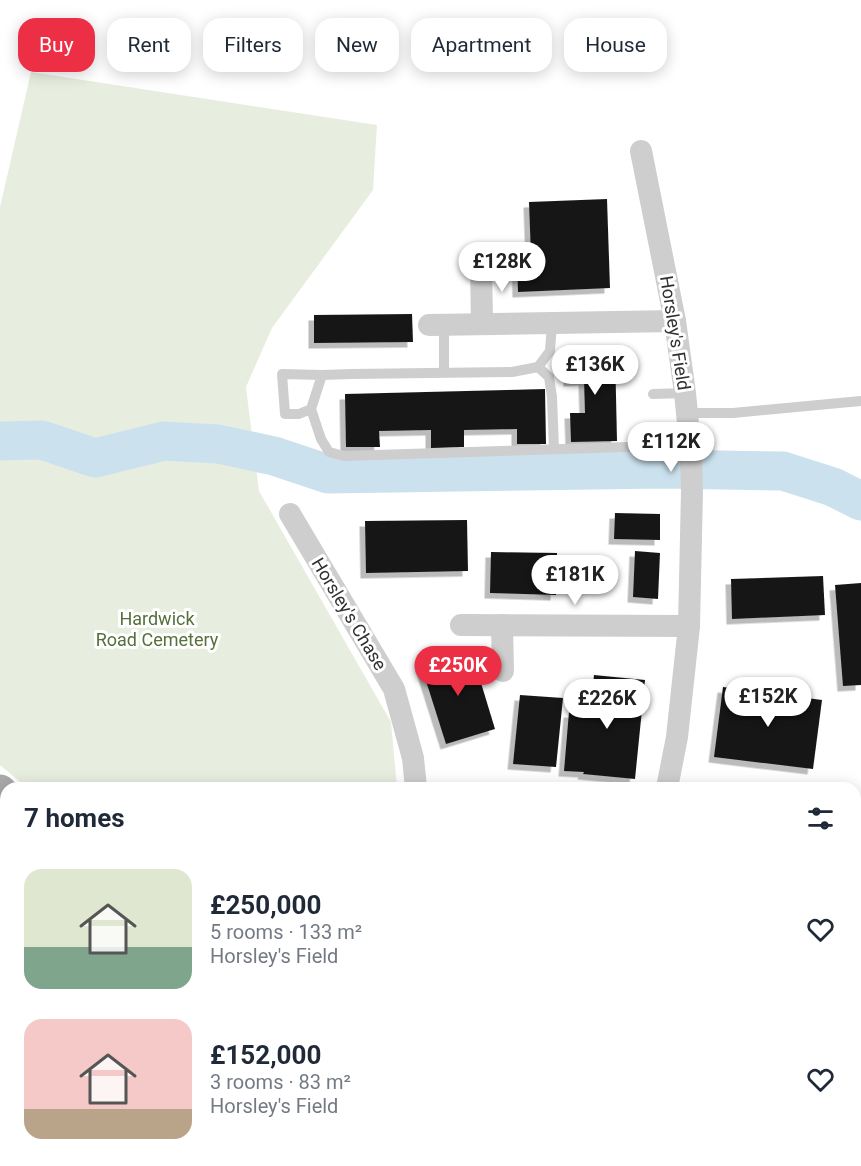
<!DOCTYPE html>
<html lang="en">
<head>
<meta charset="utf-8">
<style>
	:root { --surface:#fff; --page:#f2f2f3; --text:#1f2937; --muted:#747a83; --accent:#ec2f44 }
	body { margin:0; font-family:Roboto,sans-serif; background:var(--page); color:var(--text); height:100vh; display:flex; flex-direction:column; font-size:22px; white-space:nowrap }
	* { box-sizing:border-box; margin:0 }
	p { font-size:20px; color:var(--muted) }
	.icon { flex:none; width:33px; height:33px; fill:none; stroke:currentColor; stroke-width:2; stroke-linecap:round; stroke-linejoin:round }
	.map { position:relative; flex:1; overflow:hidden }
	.details { position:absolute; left:0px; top:782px; width:861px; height:386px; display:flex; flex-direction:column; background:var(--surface); border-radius:18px 18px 0 0; box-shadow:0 3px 15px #0003 }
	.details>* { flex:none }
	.hud { position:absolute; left:18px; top:18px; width:825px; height:54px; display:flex; gap:12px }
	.price { position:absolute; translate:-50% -51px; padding:0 14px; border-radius:21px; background:#fff; color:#222; font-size:20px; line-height:39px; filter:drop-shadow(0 2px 3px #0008) }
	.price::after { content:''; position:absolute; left:50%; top:36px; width:18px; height:14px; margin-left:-9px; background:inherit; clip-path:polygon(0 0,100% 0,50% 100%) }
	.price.active { background:var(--accent); color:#fff }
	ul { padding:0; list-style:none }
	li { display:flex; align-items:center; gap:18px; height:150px; padding:0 24px }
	li span { display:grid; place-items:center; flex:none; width:168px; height:120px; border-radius:18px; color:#555 }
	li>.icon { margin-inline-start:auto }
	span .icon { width:72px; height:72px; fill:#fffc; stroke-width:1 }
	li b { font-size:26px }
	h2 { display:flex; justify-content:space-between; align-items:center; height:72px; padding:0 24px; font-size:26px }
	.pill { padding:0 21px; border-radius:18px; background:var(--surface); box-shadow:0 3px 15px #0003; font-size:21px; line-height:54px }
	.pill.active { background:var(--accent); color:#fff }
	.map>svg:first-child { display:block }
</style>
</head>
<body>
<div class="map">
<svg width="861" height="1166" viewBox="0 0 861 1166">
	<defs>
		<filter id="shadow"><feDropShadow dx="-5.5" dy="5.5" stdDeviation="0" flood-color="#0004"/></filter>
	</defs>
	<rect width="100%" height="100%" fill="#fff"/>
	<g fill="#e8eedf">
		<polygon points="31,72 377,125 373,190 272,328 246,387 259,491 391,722 397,787 26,787 0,765 0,207"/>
		<polygon points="6,986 6,1161 388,1161 395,1166 0,1166 0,997"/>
	</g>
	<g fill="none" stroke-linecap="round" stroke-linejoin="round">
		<polyline stroke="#cbe2ee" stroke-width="39" points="0,441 42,440 95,458 164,441 218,444 274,456 328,474 663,469 783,471 833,487 861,501"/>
	</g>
	<g fill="#181818" filter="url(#shadow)">
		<polygon points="607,199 610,288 518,292 517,256 531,256 529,202"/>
		<polygon points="412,314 413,342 314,343 314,315"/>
		<polygon points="615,351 617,441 571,442 570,413 585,413 584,380 569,381 568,352"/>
		<polygon points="545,389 546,444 517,444 517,429 464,430 464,447 431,448 431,430 379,431 380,447 346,447 345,394"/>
		<polygon points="615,513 660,514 660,540 614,539"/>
		<polygon points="467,520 468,571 366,573 365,521"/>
		<polygon points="635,551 660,553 658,599 633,597"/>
		<polygon points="491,552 557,553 556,595 490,593"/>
		<polygon points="823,576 825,615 732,619 731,579"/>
		<polygon points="861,583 861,685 843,686 835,585"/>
		<polygon points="471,650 495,729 446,744 421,665"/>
		<polygon points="594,675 645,680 635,779 583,774 584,772 564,771 569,712 590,713"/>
		<polygon points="723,687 822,700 813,769 714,757"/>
		<polygon points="520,695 563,698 556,767 513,764"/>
		<polygon points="0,916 6,919 6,933 0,944"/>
		<polygon points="855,931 861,933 861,1034 856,1053"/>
		<polygon points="595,1161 742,1161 741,1166 594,1166"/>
	</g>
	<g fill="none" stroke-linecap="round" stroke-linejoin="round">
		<g stroke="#cecece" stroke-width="10">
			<polyline points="538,367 549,377 552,397 554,449"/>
			<polyline points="444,372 444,324"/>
			<polyline points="322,375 311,409 299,414 285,414 282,374 322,375 351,374 512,372 538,367 550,351 552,323"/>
			<polyline points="653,394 685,393"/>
			<polyline points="311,409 321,439 329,452 344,456 690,445"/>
			<polyline points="687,413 733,413 861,401"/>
			<polyline points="583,1166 583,1161"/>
		</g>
		<g stroke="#cecece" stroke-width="22">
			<polyline points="641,151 675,321 685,393 691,454 692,491 689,626 677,737 667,788"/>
			<polyline points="481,264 482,323"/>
			<polyline points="429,325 675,321"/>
			<polyline points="290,514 394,689 413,758 416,788"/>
			<polyline points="461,625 689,626"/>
			<polyline points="502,625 503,671"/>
			<polyline points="532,1166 536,1161"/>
		</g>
		<g stroke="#a9a9a9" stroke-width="33">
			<polyline points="0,791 6,797"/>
			<polyline points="406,1161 413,1166"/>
			<polyline points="446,1161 454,1166"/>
		</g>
	</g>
	<g text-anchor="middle" stroke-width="6" stroke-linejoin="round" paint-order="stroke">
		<g font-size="18" fill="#313131" stroke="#fff">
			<text transform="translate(675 333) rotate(81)" y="6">Horsley's Field</text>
			<text transform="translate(349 614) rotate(59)" y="6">Horsley's Chase</text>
		</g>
		<g font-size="18" fill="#566f3c" stroke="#fff">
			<text x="157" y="625">Hardwick<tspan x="157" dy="21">Road Cemetery</tspan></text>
		</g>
	</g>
</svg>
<b class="price" style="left:502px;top:293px">£128K</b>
<b class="price" style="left:595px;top:396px">£136K</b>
<b class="price" style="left:671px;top:473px">£112K</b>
<b class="price" style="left:575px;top:606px">£181K</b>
<b class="price active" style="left:458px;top:697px">£250K</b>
<b class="price" style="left:768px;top:728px">£152K</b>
<b class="price" style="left:607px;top:730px">£226K</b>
<div class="hud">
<a class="pill active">Buy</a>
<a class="pill">Rent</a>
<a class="pill">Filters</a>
<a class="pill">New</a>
<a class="pill">Apartment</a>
<a class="pill">House</a>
</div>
<section class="details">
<h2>7 homes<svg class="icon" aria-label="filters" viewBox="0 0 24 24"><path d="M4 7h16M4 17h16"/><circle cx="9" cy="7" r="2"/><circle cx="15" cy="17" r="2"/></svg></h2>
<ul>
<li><span style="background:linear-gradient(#dfe7d0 65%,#7fa58c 0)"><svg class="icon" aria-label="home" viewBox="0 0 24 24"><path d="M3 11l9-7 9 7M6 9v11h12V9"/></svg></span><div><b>£250,000</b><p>5 rooms · 133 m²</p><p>Horsley's Field</p></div><svg class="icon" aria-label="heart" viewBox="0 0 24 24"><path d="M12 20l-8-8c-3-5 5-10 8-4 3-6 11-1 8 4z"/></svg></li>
<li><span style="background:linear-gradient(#f6c9c9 75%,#b9a48a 0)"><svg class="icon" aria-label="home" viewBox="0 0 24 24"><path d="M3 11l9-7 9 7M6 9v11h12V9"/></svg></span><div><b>£152,000</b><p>3 rooms · 83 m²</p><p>Horsley's Field</p></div><svg class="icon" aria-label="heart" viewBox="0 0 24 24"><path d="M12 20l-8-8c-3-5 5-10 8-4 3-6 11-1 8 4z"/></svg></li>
</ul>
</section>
</div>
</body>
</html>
